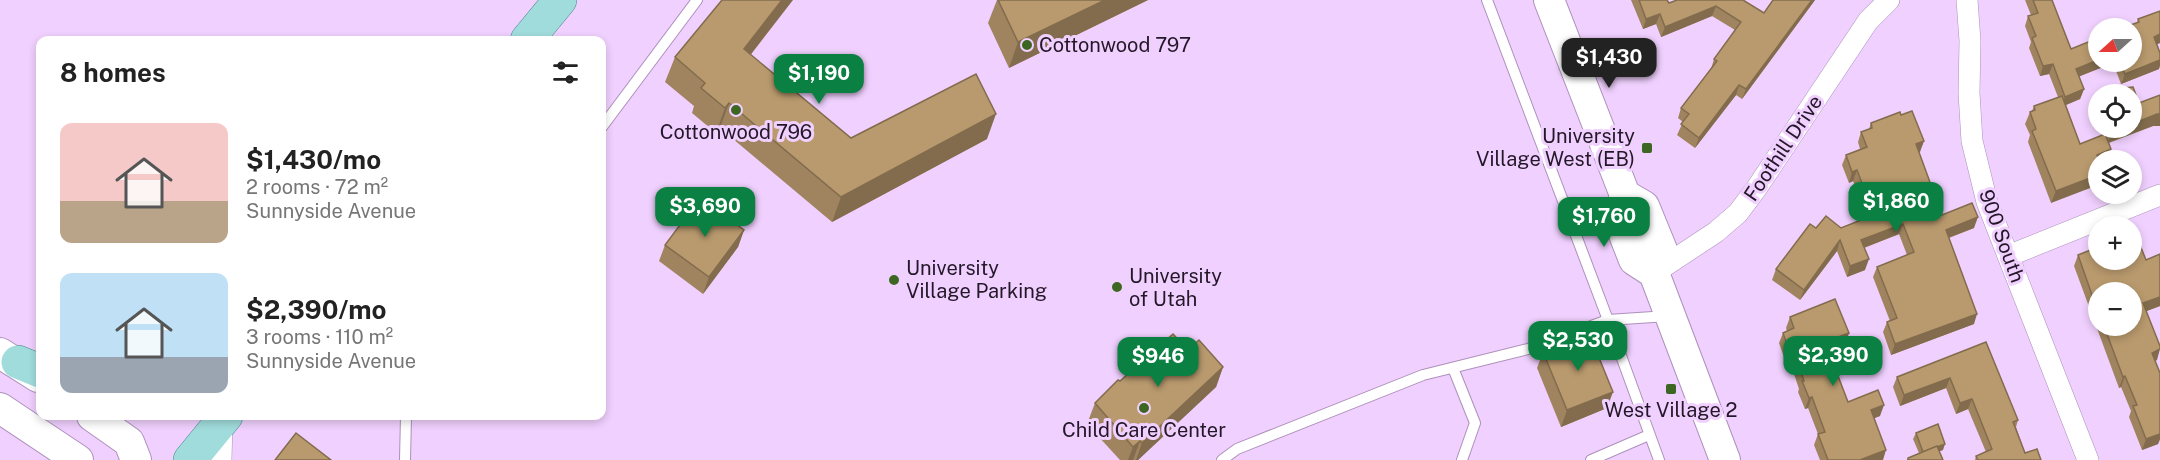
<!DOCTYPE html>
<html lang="en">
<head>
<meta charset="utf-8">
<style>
	:root { --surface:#fff; --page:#f2f2f2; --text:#222; --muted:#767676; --accent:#0b8043 }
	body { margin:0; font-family:"Public Sans",sans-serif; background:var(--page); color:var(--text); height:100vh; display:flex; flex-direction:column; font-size:22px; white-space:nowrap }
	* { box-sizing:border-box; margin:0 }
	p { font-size:20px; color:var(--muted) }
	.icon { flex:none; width:33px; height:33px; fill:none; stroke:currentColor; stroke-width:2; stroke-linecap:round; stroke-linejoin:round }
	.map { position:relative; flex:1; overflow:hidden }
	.sheet { position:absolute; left:36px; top:36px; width:570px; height:384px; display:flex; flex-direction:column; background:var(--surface); border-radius:12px; box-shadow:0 3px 9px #0003 }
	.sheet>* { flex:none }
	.needle { width:39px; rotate:249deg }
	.tools { position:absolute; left:2088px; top:18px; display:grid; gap:12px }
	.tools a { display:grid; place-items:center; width:54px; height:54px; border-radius:50%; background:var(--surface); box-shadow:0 3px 9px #0003; font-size:30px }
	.price { position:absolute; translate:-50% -51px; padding:0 14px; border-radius:12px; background:var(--accent); color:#fff; font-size:20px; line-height:39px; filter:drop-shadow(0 2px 3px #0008) }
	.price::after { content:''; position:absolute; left:50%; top:36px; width:18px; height:14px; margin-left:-9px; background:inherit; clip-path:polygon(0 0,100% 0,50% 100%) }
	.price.active { background:#222; color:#fff }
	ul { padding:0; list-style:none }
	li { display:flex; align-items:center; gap:18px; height:150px; padding:0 24px }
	li span { display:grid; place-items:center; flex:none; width:168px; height:120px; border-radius:12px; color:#555 }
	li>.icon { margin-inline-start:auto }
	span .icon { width:72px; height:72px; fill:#fffc; stroke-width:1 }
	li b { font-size:26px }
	h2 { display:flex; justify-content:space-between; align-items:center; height:72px; padding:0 24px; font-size:26px }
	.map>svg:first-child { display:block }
</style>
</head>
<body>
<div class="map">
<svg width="2160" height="460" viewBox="0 0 2160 460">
	<rect width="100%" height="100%" fill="#f0d0fe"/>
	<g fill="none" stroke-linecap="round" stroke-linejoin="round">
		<g stroke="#ad90bb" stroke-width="12">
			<g id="lane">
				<polyline points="1487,0 1608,320 1659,460"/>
				<polyline points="602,127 697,0"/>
				<polyline points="1453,368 1475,423 1462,460"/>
				<polyline points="405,460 406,416"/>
				<polyline points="1222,460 1237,449 1423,375 1528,349 1608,320 1668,316"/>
				<polyline points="1591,460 1649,435"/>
			</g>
		</g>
		<g stroke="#ad90bb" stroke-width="22">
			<g id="street">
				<polyline points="1967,0 1970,41 1969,93 1972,141 1987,202 2088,460"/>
				<polyline points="2008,256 2160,195"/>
				<polyline points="1654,273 1716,232 1738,213 1756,189 1868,21 1889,0"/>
				<polyline points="221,460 222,422"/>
			</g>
		</g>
		<g stroke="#ad90bb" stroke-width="32">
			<g id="secondary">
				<polyline points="1549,0 1625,195 1618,219 1634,260 1654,273 1725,460"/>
				<polyline points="1625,195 1644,206 1662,250 1654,273"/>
				<polyline points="0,353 38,377"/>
				<polyline points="0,408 78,460"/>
				<polyline points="92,416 129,442 136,460"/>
			</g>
		</g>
		<g stroke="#4c878d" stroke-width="34">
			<g id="primary">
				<polyline points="527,40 560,0"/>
				<polyline points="18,362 40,371"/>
				<polyline points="190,460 226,416"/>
			</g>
		</g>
		<use href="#lane" stroke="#fff" stroke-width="10"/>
		<use href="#street" stroke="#fff" stroke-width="21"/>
		<use href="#secondary" stroke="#fff" stroke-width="30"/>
		<use href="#primary" stroke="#a1dcdc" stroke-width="33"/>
	</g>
	<g fill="#9f845f" fill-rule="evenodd">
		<polygon points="997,0 1148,0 1009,68 988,23"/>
		<polygon points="1631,0 1667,0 1669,3 1677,0 1764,13 1815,0 1742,99 1736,95 1695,148 1677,135 1683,122 1678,118 1681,108 1711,69 1714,59 1735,30 1712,16 1661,37 1656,24 1643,29"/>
		<polygon points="2025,0 2052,0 2071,49 2098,62 2132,62 2137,23 2138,19 2160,11 2160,43 2157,44 2159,69 2121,84 2113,63 2079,76 2084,89 2080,99 2066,105 2080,144 2104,135 2101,128 2132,128 2098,94 2098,121 2093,106 2097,94 2139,103 2160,95 2160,126 2153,126 2109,143 2111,149 2107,160 2098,160 2051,203 2028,142 2030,135 2025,124 2030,112 2032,111 2034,106 2058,97 2049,74 2040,76 2029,48 2031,42 2025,26 2028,16 2031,15"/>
		<polygon points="750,55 851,138 987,139 832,222 720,128 716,133 692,113 694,106 665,82 675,57"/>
		<polygon points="1901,115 1924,141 1919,152 1942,215 1974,228 1949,238 1974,324 1891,355 1883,332 1887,322 1890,321 1873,277 1877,267 1907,255 1899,234 1864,248 1865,270 1847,277 1837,251 1800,300 1772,280 1776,269 1816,228 1841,228 1867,217 1853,181 1849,183 1842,165 1846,155 1860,149 1858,142 1861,132 1869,129 1871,123"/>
		<polygon points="744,230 738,247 703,294 659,261 665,245"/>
		<path d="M2160,254V306L2146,311L2157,360L2155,361L2160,373V439L2158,444L2142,450L2129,417L2131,411L2121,387L2119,388L2074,266L2078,255L2146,260ZM2098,292L2132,326H2098Z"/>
		<polygon points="1790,317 1849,333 1845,344 1828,350 1848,402 1880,416 1874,418 1883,460 1820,460 1814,445 1818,434 1808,408 1805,409 1798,392 1799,389 1789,359 1785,360 1779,343 1783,333 1787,331 1786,328"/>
		<polygon points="1986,342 2018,420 2016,427 2025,453 2041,460 1975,460 1976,456 1986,452 1968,409 1956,414 1946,388 1900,406 1893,387 1897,377"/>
		<polygon points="1188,350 1223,367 1216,387 1138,460 1120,460 1087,424 1095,403 1120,381"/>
		<polygon points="1543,352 1607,408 1561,427 1537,368"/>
		<polygon points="1916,433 1943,450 1939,451 1943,460 1907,460 1908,458 1919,453 1913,439"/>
	</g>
	<g fill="#826c4d">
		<polygon points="782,0 793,0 735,75 744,49"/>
		<polygon points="1105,0 1148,0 1009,68 1018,42"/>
		<polygon points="1812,0 1815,0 1742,99 1746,89"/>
		<polygon points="1716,6 1712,16 1661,37 1665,27"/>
		<polygon points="1660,14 1656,24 1643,29 1646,19"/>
		<polygon points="2160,34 2160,43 2150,47 2154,37"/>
		<polygon points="2098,60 2098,62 2113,62 2113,63 2073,79 2076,69"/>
		<polygon points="2160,60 2160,66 2159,69 2121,84 2125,74"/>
		<polygon points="2053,64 2049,74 2040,76 2043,66"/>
		<polygon points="1739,85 1736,95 1695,148 1699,138"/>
		<polygon points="2084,89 2080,99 2061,107 2065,97"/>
		<polygon points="729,103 720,128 716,133 725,108"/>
		<polygon points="996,114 987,139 832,222 841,197"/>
		<polygon points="2157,114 2160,114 2160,126 2153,126 2107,143 2112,132 2122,128 2132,128 2132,124"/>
		<polygon points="1924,141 1920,152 1912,155 1916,144"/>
		<polygon points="2111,149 2107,160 2098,160 2097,155"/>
		<polygon points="1857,170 1853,181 1849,183 1852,172"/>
		<polygon points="2098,175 2098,185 2051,203 2056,191"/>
		<polygon points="1978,217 1974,228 1942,240 1946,230"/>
		<polygon points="1903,224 1899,234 1858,250 1861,240"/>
		<polygon points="744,230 738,247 703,294 709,277"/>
		<polygon points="1840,240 1837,251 1800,300 1804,290"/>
		<polygon points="1869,259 1865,270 1847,277 1850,266"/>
		<polygon points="2160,297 2160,306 2139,314 2143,303"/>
		<polygon points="1977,314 1974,324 1891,355 1895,344"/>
		<polygon points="1849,333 1845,344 1821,353 1825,342"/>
		<polygon points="1793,348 1789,359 1785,360 1789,350"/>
		<polygon points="2160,349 2157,360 2148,363 2152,353"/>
		<polygon points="1223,367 1216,387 1138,460 1136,460 1142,443"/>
		<polygon points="2125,376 2121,387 2119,388 2123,377"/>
		<polygon points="1950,378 1946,388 1900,406 1904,395"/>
		<polygon points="1613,392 1607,408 1561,427 1567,410"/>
		<polygon points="1812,397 1808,408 1805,409 1809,398"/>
		<polygon points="1972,399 1968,409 1956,414 1960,403"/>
		<polygon points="1884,405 1880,416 1867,421 1871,410"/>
		<polygon points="2160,426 2160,439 2158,444 2142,450 2146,439"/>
		<polygon points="1140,441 1133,460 1128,460 1133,447"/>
		<polygon points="1945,444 1943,450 1921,458 1923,452"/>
		<polygon points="1886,450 1883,460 1860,460"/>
	</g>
	<g fill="#b99a6e" stroke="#826c4d" stroke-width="1.5">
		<polygon points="722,0 782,0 744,49 851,138 976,74 996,114 841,197 729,103 725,108 701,88 705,83 675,57"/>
		<polygon points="998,0 1105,0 1018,42"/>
		<polygon points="1639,0 1667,0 1669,3 1677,0 1743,0 1764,13 1773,0 1812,0 1746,89 1739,85 1699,138 1681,124 1689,114 1681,108 1717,61 1714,59 1741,22 1716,6 1665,27 1660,14 1646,19"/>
		<polygon points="2033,0 2052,0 2071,49 2098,38 2098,60 2076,69 2084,89 2065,97 2053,64 2043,66 2032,38 2036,36 2028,16 2038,13"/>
		<polygon points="2160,11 2160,34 2154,37 2160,53 2160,60 2125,74 2120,62 2132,62 2132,28 2122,28 2139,22 2138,19"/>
		<polygon points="2133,87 2139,103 2160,95 2160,114 2157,114 2132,124 2132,94 2098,94 2098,98 2097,94 2112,89"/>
		<polygon points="2062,96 2080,144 2105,134 2111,149 2097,155 2100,160 2098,160 2098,175 2056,191 2032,131 2036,129 2030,112 2035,110 2034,106"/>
		<polygon points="1912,111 1924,141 1916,144 1942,215 1972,203 1978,217 1946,230 1977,314 1895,344 1887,322 1897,318 1877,267 1914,252 1903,224 1861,240 1869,259 1850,266 1840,240 1804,290 1776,269 1810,224 1816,228 1826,216 1841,228 1874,215 1857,170 1852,172 1846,155 1867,147 1861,132 1872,128 1871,123 1900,112 1901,115"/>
		<polygon points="2110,128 2122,128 2112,132"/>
		<polygon points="700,198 744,230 709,277 665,245"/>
		<polygon points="2138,240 2146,260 2160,254 2160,297 2143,303 2160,346 2160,349 2152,353 2160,373 2160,434 2146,439 2133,406 2137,405 2125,376 2123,377 2104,326 2132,326 2132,292 2098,292 2098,312 2078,255 2098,247 2098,260 2132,260 2132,242"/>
		<polygon points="1835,299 1849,333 1825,342 1848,402 1878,390 1884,405 1871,410 1886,450 1860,460 1828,460 1818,434 1825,432 1812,397 1809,398 1802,381 1804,381 1793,348 1789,350 1783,333 1794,328 1790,317"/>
		<polygon points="1589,333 1613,392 1567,410 1543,352"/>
		<polygon points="1173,334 1188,350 1199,340 1223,367 1142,443 1140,441 1133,447 1095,403 1118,380 1120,381"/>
		<polygon points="1986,342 2018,420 2013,422 2025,453 2037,449 2041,460 1978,460 1976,456 1992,449 1972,399 1960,403 1950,378 1904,395 1897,377"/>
		<polygon points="1938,424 1945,444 1923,452 1916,433"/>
		<polygon points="296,433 331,460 275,460"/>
		<polygon points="1937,446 1943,460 1908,460 1908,458"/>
	</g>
	<g fill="#3c6622" stroke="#f0d0fe" stroke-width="2">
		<circle cx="1027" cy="45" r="6"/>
		<circle cx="736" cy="110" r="6"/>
		<rect x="1641" y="142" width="12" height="12" rx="3"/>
		<circle cx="894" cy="280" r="6"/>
		<circle cx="1117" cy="287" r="6"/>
		<rect x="1665" y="383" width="12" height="12" rx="3"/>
		<circle cx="1144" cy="408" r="6"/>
	</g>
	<g text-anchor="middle" stroke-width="6" stroke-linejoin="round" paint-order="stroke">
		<g font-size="20" fill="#231728" stroke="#f0d0fe" text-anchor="start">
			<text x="1039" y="52">Cottonwood 797</text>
			<text x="736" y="139" text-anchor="middle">Cottonwood 796</text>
			<text x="1635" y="143" text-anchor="end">University<tspan x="1635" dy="23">Village West (EB)</tspan></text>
			<text x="906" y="275">University<tspan x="906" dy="23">Village Parking</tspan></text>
			<text x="1129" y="283">University<tspan x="1129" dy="23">of Utah</tspan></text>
			<text x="1671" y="417" text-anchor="middle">West Village 2</text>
			<text x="1144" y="437" text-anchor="middle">Child Care Center</text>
		</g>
		<g font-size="20" fill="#231728" stroke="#f0d0fe">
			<text transform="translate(1783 148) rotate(-56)" y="7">Foothill Drive</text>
			<text transform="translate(2002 236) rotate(70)" y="7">900 South</text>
		</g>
	</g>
</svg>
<div class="tools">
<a><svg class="needle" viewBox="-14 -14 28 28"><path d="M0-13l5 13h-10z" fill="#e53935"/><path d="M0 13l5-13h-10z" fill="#767676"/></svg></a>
<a><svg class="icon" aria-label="locate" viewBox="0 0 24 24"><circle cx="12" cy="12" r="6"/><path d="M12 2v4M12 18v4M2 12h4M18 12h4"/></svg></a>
<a><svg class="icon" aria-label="layers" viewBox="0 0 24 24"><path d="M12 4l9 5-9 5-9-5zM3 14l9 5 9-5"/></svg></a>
<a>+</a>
<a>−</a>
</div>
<b class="price active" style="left:1609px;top:89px">$1,430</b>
<b class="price" style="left:819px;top:105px">$1,190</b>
<b class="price" style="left:1896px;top:233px">$1,860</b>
<b class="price" style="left:705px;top:238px">$3,690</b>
<b class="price" style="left:1604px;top:248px">$1,760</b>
<b class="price" style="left:1578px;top:372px">$2,530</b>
<b class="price" style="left:1833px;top:387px">$2,390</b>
<b class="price" style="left:1158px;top:388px">$946</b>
<section class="sheet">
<h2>8 homes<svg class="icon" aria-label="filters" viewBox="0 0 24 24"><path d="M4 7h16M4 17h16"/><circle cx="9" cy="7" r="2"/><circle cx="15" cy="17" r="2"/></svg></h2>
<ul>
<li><span style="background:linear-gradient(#f6c9c9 65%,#b9a48a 0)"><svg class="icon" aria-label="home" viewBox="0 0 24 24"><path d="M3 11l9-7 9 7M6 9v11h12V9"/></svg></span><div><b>$1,430/mo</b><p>2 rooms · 72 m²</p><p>Sunnyside Avenue</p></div></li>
<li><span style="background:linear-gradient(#bfe0f5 70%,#9aa5b1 0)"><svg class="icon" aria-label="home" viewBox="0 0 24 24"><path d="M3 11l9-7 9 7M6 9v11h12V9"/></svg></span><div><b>$2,390/mo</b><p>3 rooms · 110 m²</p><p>Sunnyside Avenue</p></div></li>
</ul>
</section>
</div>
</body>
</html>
